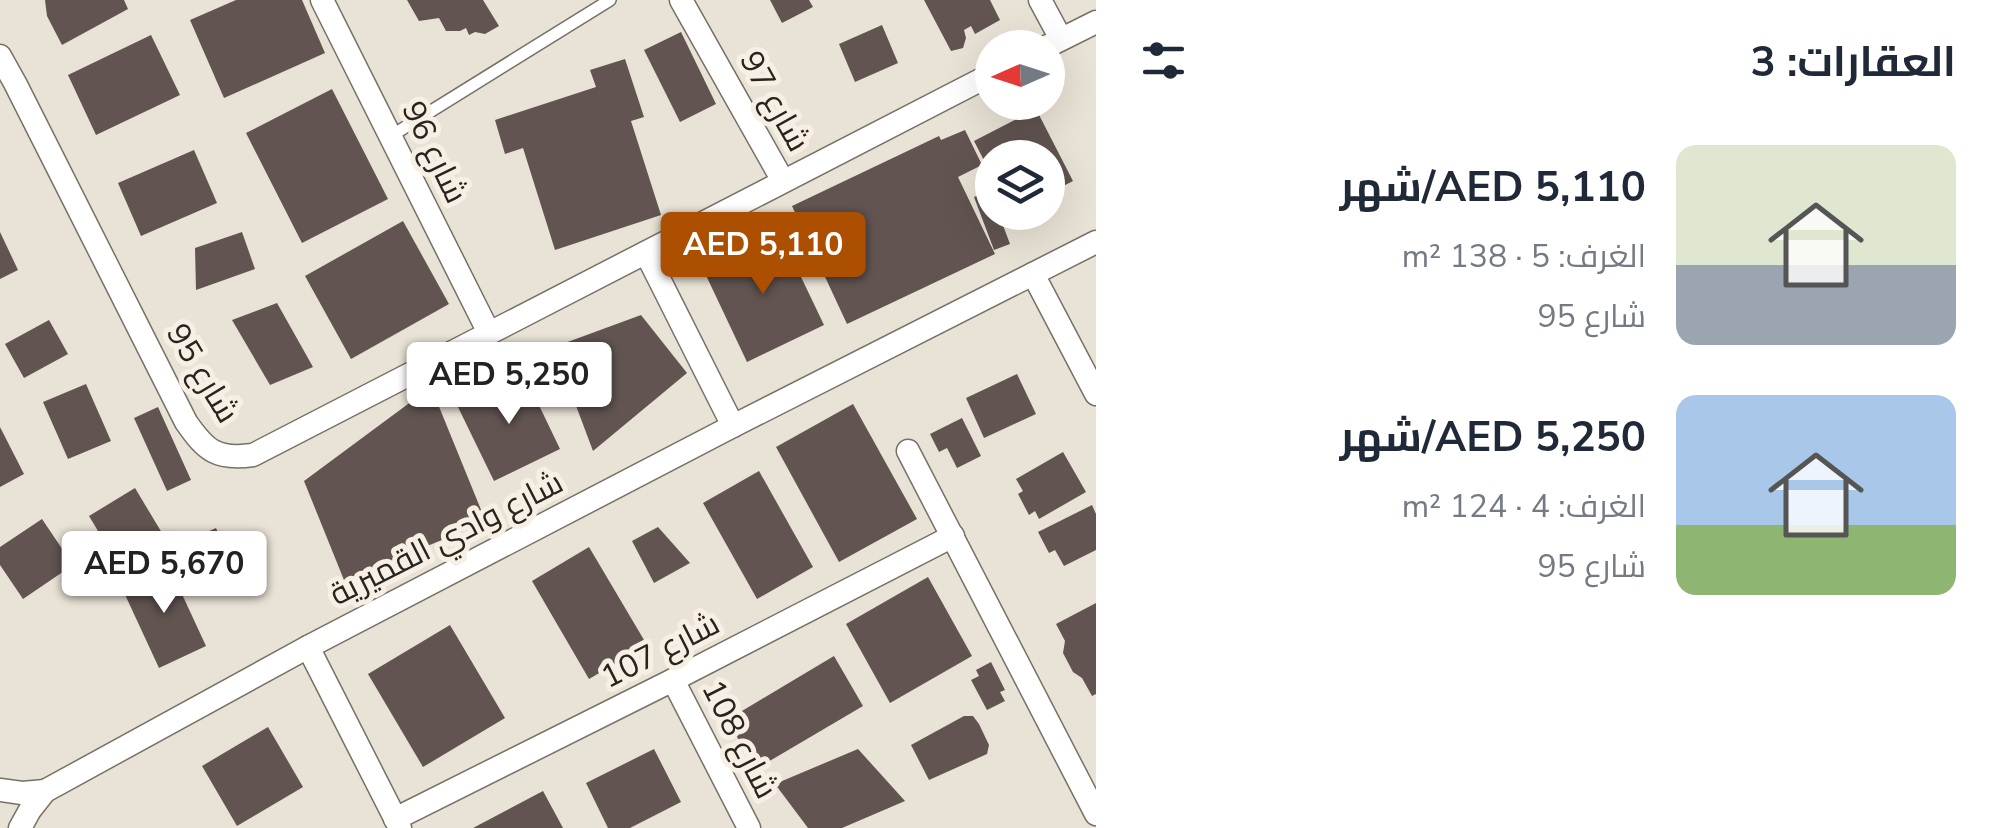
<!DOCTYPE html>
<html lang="ar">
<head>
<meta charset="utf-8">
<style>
	:root { --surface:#fff; --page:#f6f6f7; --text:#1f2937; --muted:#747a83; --accent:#ad4f00 }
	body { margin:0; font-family:"Nunito Sans",Cairo,sans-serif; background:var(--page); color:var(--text); direction:rtl; height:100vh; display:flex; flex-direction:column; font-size:38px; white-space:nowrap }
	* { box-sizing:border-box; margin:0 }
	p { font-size:32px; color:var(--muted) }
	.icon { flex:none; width:55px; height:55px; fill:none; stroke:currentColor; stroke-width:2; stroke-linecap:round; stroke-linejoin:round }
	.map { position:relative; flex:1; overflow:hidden; direction:ltr }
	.side { display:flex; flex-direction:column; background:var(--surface); width:900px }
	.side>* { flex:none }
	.needle { width:65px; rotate:267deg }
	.buttons { position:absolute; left:975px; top:30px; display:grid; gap:20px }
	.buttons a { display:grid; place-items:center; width:90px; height:90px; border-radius:50%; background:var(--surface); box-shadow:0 10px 40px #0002; font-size:50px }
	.price { position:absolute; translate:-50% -85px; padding:0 22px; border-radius:10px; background:#fff; color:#222; font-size:32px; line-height:65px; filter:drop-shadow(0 2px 5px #0008) }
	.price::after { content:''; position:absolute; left:50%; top:60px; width:30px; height:22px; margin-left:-15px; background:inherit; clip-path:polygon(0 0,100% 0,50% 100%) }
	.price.on { background:var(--accent); color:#fff }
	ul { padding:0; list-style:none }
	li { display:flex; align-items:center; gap:30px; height:250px; padding:0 40px }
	li span { display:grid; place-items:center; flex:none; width:280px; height:200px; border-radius:20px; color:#555 }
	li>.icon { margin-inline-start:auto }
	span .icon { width:120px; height:120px; fill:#fffc; stroke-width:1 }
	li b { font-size:42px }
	h2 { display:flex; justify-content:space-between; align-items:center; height:120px; padding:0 40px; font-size:42px }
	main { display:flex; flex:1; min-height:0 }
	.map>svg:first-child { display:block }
</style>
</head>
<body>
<main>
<section class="side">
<h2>العقارات: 3<svg class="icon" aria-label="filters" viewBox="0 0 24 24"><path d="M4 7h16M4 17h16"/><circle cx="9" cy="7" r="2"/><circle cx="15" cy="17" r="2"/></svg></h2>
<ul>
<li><span style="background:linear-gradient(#dfe7d0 60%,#9aa5b1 0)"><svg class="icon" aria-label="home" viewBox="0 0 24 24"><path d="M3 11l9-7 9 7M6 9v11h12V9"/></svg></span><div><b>AED 5,110/شهر</b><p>الغرف: 5 · 138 m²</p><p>شارع 95</p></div></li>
<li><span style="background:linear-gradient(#a9c7e8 65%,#8fb573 0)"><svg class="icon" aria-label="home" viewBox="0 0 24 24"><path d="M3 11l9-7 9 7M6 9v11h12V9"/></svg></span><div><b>AED 5,250/شهر</b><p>الغرف: 4 · 124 m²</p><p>شارع 95</p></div></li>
</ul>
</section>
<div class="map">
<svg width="1096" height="828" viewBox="0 0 1096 828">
	<rect width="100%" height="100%" fill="#e9e2d6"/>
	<g fill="#615451">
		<polygon points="45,0 124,0 128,9 62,45 47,16"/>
		<polygon points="236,0 302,0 325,53 224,98 190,20"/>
		<polygon points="407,0 483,0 499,26 485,34 475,32 469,35 466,28 460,31 446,31 439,18 419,21"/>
		<polygon points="770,0 809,0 813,7 782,23"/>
		<polygon points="924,0 990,0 1000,20 975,34 971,26 964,30 966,38 963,48 951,51"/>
		<polygon points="882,25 898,63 855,82 839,44"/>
		<polygon points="681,32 716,104 680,122 644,50"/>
		<polygon points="151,35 180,95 96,135 68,75"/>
		<polygon points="625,59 644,117 631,121 661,215 555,250 523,148 505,154 495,120 596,87 590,70"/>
		<polygon points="332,89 388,199 302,243 246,133"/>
		<polygon points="1036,109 1073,181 1048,194 1048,158 992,158 992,176 974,141"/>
		<polygon points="965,130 982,165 958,177 995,254 847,324 792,206 939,136 941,140"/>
		<polygon points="194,150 217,203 141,236 118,183"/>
		<polygon points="989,191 992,199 992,212 998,212 1010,244 994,250 974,197"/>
		<polygon points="403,221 449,304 351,359 305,276"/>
		<polygon points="0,232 18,270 0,279"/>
		<polygon points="242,232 255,269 196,290 195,248"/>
		<polygon points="780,233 824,325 747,362 703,269"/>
		<polygon points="277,303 313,367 270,385 232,320"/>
		<polygon points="641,315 687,373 593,451 554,347"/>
		<polygon points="49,320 68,354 24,378 5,344"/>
		<polygon points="523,372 560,449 494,481 457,405"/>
		<polygon points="1017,374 1036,414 984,438 966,398"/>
		<polygon points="86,384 111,441 68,459 43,402"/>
		<polygon points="431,387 486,522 344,580 304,481"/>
		<polygon points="853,404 917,519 839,562 776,447"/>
		<polygon points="158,407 191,480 167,491 134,418"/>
		<polygon points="962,418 981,456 957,468 947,448 939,452 930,434"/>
		<polygon points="0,427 24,474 0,487"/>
		<polygon points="1063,452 1086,492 1039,519 1035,511 1029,515 1018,494 1023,491 1016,479"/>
		<polygon points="759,471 813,567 757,599 703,503"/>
		<polygon points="135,488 165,538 119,566 89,516"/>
		<polygon points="1092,505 1096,514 1096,550 1064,566 1055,550 1049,553 1038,532"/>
		<polygon points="42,519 73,565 23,599 0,565 0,547"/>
		<polygon points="658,527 690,563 654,583 632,541"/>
		<polygon points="216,528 230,560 210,569 196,537"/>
		<polygon points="589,547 647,645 589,679 532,581"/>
		<polygon points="168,564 206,646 159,668 121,586"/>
		<polygon points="928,577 972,656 890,703 846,624"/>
		<polygon points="1096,603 1096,694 1092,696 1082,678 1073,672 1063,653 1065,641 1056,624"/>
		<polygon points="450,625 505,718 423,767 368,674"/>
		<polygon points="834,656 863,706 756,769 727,720"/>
		<polygon points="991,662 1005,690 1000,692 1005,701 987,710 971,680 979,676 976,670"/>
		<polygon points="964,716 973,716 979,724 989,745 987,754 929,780 911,745"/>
		<polygon points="268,727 303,787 237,826 202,766"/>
		<polygon points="654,749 681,802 630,828 608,828 586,783"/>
		<polygon points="858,749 905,801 842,828 808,828 775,784"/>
		<polygon points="543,791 563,828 473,828"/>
	</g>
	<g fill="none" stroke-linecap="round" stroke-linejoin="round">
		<g stroke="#777065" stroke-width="14">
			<polyline id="lane" points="391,136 610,0"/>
		</g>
		<g stroke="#777065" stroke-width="25">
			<g id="street">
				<polyline points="322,0 489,333"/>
				<polyline points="681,0 783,181"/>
				<polyline points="1040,0 1061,39"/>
				<polyline points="1044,48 1096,22"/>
				<path d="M0,56L15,83L186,422C206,451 217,460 253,455L992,74"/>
				<polyline points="646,253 733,426"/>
				<polyline points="1033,274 1096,394"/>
				<polyline points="908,451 1096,814"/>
				<polyline points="308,647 400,828"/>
				<polyline points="673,680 749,828"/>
				<polyline points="0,790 22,793 45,791"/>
				<polyline points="395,819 673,680 953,536"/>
				<polyline points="20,828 30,810 45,791 308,647 733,426 1096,242"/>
			</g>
		</g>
		<use href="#lane" stroke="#fff" stroke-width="11"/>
		<use href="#street" stroke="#fff" stroke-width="22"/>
	</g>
	<g text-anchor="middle" stroke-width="10" stroke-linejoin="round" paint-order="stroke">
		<g font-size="32" fill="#27241f" stroke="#f7efe3">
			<text transform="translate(775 101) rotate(61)" y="11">شارع 97</text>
			<text transform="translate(435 152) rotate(64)" y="11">شارع 96</text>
			<text transform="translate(203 373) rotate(59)" y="11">شارع 95</text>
			<text transform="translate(446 538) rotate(-27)" y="11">شارع وادي القميرية</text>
			<text transform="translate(660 650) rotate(-27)" y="11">شارع 107</text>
			<text transform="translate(740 739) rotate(63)" y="11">شارع 108</text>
		</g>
	</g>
</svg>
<div class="buttons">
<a><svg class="needle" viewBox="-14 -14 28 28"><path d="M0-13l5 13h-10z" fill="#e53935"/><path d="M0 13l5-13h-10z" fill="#747a83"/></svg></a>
<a><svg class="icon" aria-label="layers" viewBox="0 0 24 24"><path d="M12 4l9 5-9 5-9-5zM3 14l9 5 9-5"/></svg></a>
</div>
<b class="price on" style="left:763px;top:297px">AED 5,110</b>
<b class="price" style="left:509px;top:427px">AED 5,250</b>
<b class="price" style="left:164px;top:616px">AED 5,670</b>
</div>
</main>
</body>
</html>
